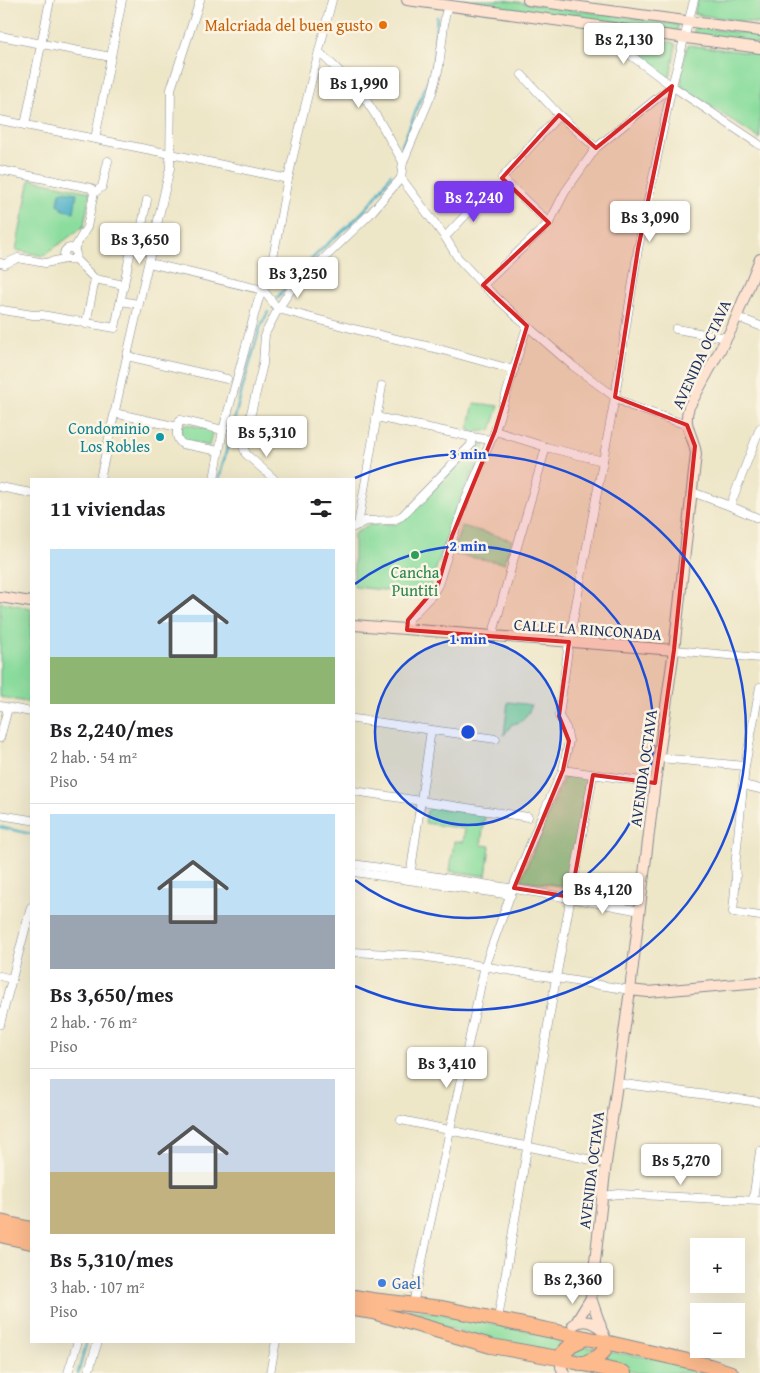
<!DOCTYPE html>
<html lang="es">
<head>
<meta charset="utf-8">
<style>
	:root { --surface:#fff; --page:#f2f2f2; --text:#202124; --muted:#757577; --line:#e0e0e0; --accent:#7c3aed }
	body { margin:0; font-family:"Gentium Book Plus",serif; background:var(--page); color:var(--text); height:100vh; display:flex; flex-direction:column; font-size:19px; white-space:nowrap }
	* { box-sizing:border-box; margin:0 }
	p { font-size:16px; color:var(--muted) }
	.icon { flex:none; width:28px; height:28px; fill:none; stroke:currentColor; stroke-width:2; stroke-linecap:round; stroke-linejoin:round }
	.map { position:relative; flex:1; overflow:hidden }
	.panel { position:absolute; left:30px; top:478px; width:325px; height:865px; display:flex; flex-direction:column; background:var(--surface); border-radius:0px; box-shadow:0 5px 20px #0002 }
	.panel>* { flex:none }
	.tools { position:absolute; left:690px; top:1238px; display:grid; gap:10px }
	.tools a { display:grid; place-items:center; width:55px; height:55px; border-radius:0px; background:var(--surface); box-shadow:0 5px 20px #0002; font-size:25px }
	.price { position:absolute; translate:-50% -42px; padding:0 11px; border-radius:5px; background:#fff; color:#222; font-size:16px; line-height:32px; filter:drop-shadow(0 1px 2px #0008) }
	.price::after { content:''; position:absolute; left:50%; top:30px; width:15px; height:11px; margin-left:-8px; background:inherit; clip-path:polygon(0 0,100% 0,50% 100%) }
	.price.current { background:var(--accent); color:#fff }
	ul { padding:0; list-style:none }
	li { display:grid; align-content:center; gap:10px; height:265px; padding:0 20px }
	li+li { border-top:1px solid var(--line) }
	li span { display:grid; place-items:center; height:155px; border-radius:0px; color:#555 }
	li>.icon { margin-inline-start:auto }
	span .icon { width:90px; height:90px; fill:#fffc; stroke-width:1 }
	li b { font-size:21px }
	h2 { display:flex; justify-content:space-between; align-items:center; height:60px; padding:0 20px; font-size:21px }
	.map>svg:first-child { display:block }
</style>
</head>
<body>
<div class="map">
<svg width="760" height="1373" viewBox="0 0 760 1373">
	<rect width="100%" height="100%" fill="#fcf5e5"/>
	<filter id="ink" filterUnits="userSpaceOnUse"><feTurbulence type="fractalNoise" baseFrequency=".02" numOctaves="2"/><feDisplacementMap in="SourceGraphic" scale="10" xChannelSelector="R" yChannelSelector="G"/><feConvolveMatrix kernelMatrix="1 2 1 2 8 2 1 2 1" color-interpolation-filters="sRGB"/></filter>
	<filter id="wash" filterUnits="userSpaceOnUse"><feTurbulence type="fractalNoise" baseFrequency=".0096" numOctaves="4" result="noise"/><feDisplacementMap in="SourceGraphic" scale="20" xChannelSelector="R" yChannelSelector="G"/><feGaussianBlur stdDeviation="1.12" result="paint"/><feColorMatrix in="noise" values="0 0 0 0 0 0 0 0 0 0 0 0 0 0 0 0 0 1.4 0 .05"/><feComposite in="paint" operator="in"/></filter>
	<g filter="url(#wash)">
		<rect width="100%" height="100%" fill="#ede6c7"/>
		<g fill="#8bdd9e" stroke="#53867e">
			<polygon points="447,0 504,0 676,24 678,25 677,32 446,1"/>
			<polygon points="698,0 760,0 760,24 694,14"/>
			<polygon points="695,27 760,35 760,44 693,34"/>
			<polygon points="615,34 672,42 676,45 670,77 667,78 613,37"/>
			<path d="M688,45L760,54V139L682,87C680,75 683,57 688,45Z"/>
			<polygon points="30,179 90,192 84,226 43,256 16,250"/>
			<polygon points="474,403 499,406 491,430 477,432 468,430"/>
			<polygon points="185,424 213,430 209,446 182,440 180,438 181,427"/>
			<polygon points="478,444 486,444 458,504 428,592 424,594 354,587 354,534 368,525 397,524 406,518"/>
			<polygon points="462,526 512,540 504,563 452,554"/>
			<polygon points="0,602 31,608 31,703 0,697"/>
			<path d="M508,702L531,705C528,716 523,723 512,724L504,735Z"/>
			<polygon points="572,775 587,777 568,887 521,880 564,777"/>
			<polygon points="432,807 485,815 481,845 490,846 486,876 450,871 454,841 463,842 465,829 425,823 427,811"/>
			<polygon points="409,1309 432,1312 560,1337 558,1351 508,1345 407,1316"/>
			<polygon points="580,1346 599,1349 583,1358 569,1354"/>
			<polygon points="609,1352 655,1358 715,1373 639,1373 605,1366"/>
		</g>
		<polygon fill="#46aec6" stroke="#306e92" points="63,191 77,193 74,212 63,210 58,204 60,192"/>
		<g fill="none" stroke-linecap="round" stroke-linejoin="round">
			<g stroke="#46aec6" stroke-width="2.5">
				<polyline points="402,146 432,70 437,17"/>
				<path d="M277,298C292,280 307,263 324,247C331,240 340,234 347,227C366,210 378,196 391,174"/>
				<polyline points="219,479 242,390 260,328 268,312"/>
				<polyline points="0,827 31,834"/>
				<polyline points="78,1373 87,1341"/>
			</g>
		</g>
	</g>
	<g filter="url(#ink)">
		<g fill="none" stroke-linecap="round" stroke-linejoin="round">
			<g stroke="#848a92" stroke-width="9">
				<g id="street">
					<polyline points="590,25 672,86 760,145"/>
					<polyline points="0,36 111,57"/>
					<polyline points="319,52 360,91 380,122 403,162"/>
					<polyline points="522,75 559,115 596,148"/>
					<polyline points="0,120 171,154 288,179"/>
					<polyline points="25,125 50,0"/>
					<polyline points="95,139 122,0"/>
					<polyline points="0,170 91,188 94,193"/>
					<polyline points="401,178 445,237 458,258 483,285 527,326 573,366 615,397 631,406 687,425"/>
					<polyline points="549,223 502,178 559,115"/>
					<polyline points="445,237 477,203 481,194"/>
					<circle cx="70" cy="254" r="6"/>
					<polyline points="74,249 87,227 94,193 102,187 108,161"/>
					<polyline points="74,258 95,279 124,285"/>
					<polyline points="0,263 5,264 18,258 45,263 65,259"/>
					<polyline points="149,263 263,290 278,309 358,330 439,349 514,370"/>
					<polyline points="483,285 549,223 565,192 596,148 672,86"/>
					<polyline points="121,301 138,304"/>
					<polyline points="2,310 33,315 42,315 115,328 133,240 140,235 147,200"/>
					<polyline points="737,317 760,326"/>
					<polyline points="86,324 95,279"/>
					<polyline points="676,329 727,338"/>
					<polyline points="127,356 227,379"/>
					<polyline points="114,413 178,427"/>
					<polyline points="376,417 472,437 491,440"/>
					<polyline points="495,431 546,447 603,461"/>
					<path d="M219,451L182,444C174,437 177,429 180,420L223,430"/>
					<polyline points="100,479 127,356 170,168 171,89 200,0"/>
					<path d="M214,479L223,430L258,301C276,263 279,219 288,179C301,119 317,59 332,0"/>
					<polyline points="274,479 246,454 243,446 263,364 265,334 278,309 290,291 370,214 401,178 403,162 432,93 439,67 445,16 448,5"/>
					<polyline points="0,487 31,493"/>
					<polyline points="692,492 730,506 760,519"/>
					<polyline points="730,506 760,428"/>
					<polyline points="358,525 382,386"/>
					<polyline points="354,527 365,521 393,520 402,516 471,445 472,437"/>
					<polyline points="407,630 408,620 432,595 438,585 464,503 495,431 527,326"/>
					<polyline points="492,637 515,554 546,447"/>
					<polyline points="674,650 760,658"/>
					<polyline points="760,687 745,766 735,867 736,877 733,912 760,916"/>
					<polyline points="0,706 31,712"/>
					<polyline points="354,719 496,739"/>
					<polyline points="0,738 8,708"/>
					<polyline points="660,758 745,766"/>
					<polyline points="563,770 655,783"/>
					<polyline points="743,785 760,789"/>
					<polyline points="354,791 528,817"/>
					<polyline points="0,815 31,820"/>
					<path d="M354,864C450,879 545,892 640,911"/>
					<polyline points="354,872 511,895"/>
					<polyline points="410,877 431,730"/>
					<polyline points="580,897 614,894 642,896"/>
					<polyline points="354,952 421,956 630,990"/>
					<polyline points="0,976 12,979"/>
					<polyline points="0,1024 31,907"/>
					<polyline points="617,1083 760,1102"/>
					<polyline points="401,1120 606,1163"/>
					<polyline points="602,1196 619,1194 760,1201"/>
					<polyline points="753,1200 760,1151"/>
					<polyline points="413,1304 485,965 515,882 541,818 563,770 569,741 566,728 559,716 569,642 615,397 638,249 672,86 694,0"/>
					<polyline points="498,1319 556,978 593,775"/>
					<polyline points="68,1373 78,1341"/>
					<polyline points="88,1373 98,1341"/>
					<polyline points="270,1373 276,1341"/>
				</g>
			</g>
			<g stroke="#848a92" stroke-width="12">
				<g id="secondary">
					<polyline points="407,0 760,48"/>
					<polyline points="528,0 760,31"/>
					<polyline points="0,597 31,602"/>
					<polyline points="354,625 674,650"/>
					<polyline points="630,990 648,992 760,982"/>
					<polyline points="591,1298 601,1327"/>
					<path d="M575,1324L591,1298L606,1163L630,990L655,783L674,650L696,454C694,435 682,427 689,407L732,328L760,259"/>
					<path d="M573,1325C589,1315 608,1327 605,1347"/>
					<polyline points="563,1352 561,1367 564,1373"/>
				</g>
			</g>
			<g stroke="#848a92" stroke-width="16">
				<g id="highway">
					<polyline points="0,1222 31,1229"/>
					<polyline points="0,1235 31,1242"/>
					<polyline points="354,1297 372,1300 442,1308 605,1342 710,1366 731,1373"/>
					<polyline points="354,1309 373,1312 491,1346 558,1358 624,1373"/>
					<polyline points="563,1353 571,1345 586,1338"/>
					<polyline points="582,1364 598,1357 604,1351"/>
				</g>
			</g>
			<use href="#street" stroke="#fff" stroke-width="8"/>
			<use href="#secondary" stroke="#fee3d1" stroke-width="10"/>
			<use href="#highway" stroke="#fcba8d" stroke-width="14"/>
		</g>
	</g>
	<path fill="#d62828" fill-opacity="0.2" stroke="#d62828" stroke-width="4" stroke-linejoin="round" d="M672,86L638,249L615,397L687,425L695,446L674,650L655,783L593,775L571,897L514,888L563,770L569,741L559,716L569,642L407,630L408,620L438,585L452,536L495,431L527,326L483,285L549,223L502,178L559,115L596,148Z"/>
	<circle cx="468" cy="732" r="93" fill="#1d4ed8" fill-opacity=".12"/>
	<g fill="none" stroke="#1d4ed8" stroke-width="2.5">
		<circle cx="468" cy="732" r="93"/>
		<path d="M355 584A186 186 0 1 1 355 880"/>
		<path d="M355 478A278 278 0 1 1 355 986"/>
	</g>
	<circle fill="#e8710a" stroke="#fcf5e5" stroke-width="2" cx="383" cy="25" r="5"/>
	<circle fill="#0f9aa8" stroke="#fcf5e5" stroke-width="2" cx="160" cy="437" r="5"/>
	<circle fill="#2e9e5b" stroke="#fcf5e5" stroke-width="2" cx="415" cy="555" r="5"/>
	<circle fill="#3f7fe0" stroke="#fcf5e5" stroke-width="2" cx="382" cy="1283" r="5"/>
	<g text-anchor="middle" stroke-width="5" stroke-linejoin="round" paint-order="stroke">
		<g font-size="16" fill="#c56008" stroke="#fcf5e5" text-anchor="end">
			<text x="373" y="31">Malcriada del buen gusto</text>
		</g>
		<g font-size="16" fill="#1b2f5e" stroke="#fcf5e5">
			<text transform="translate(701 354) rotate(-65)" y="6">AVENIDA OCTAVA</text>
			<text transform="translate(588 629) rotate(4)" y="6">CALLE LA RINCONADA</text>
			<text transform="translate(643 768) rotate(-82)" y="6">AVENIDA OCTAVA</text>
			<text transform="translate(591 1170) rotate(-83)" y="6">AVENIDA OCTAVA</text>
		</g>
		<g font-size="16" fill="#0d838f" stroke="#fcf5e5" text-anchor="end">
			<text x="150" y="434">Condominio<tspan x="150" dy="18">Los Robles</tspan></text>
		</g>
		<g font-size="16" fill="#27864d" stroke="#fcf5e5">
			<text x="415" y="578">Cancha<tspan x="415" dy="18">Puntiti</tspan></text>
		</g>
		<g font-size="16" fill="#366cbe" stroke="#fcf5e5" text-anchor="start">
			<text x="392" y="1289">Gael</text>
		</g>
	</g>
	<circle cx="468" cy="732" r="8" fill="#1d4ed8" stroke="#fcf5e5" stroke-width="2.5"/>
	<g font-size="15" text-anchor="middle" font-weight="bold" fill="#1d4ed8" stroke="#fcf5e5" stroke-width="5" stroke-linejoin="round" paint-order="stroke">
		<text x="468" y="459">3 min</text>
		<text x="468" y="551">2 min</text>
		<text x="468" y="644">1 min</text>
	</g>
</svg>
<div class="tools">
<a>+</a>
<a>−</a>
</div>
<b class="price" style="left:624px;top:65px">Bs 2,130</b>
<b class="price" style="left:359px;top:109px">Bs 1,990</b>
<b class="price current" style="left:474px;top:223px">Bs 2,240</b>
<b class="price" style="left:650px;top:243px">Bs 3,090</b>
<b class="price" style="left:140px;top:265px">Bs 3,650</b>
<b class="price" style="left:298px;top:299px">Bs 3,250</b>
<b class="price" style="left:267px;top:458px">Bs 5,310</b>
<b class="price" style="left:603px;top:915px">Bs 4,120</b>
<b class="price" style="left:447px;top:1089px">Bs 3,410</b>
<b class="price" style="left:681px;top:1186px">Bs 5,270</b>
<b class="price" style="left:573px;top:1305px">Bs 2,360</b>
<section class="panel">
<h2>11 viviendas<svg class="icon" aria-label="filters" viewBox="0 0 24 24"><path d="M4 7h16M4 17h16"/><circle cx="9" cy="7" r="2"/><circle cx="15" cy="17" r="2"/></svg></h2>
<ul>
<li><span style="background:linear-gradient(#bfe0f5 70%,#8fb573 0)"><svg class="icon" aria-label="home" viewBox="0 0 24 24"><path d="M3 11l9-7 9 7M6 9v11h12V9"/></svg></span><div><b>Bs 2,240/mes</b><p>2 hab. · 54 m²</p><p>Piso</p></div></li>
<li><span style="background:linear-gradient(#bfe0f5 65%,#9aa5b1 0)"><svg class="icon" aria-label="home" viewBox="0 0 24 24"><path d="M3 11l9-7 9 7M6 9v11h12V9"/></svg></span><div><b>Bs 3,650/mes</b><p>2 hab. · 76 m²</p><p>Piso</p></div></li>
<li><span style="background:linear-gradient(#c9d6e8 60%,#c2b280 0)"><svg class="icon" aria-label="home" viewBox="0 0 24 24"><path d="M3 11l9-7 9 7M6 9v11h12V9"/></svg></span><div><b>Bs 5,310/mes</b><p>3 hab. · 107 m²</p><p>Piso</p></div></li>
</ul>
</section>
</div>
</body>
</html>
